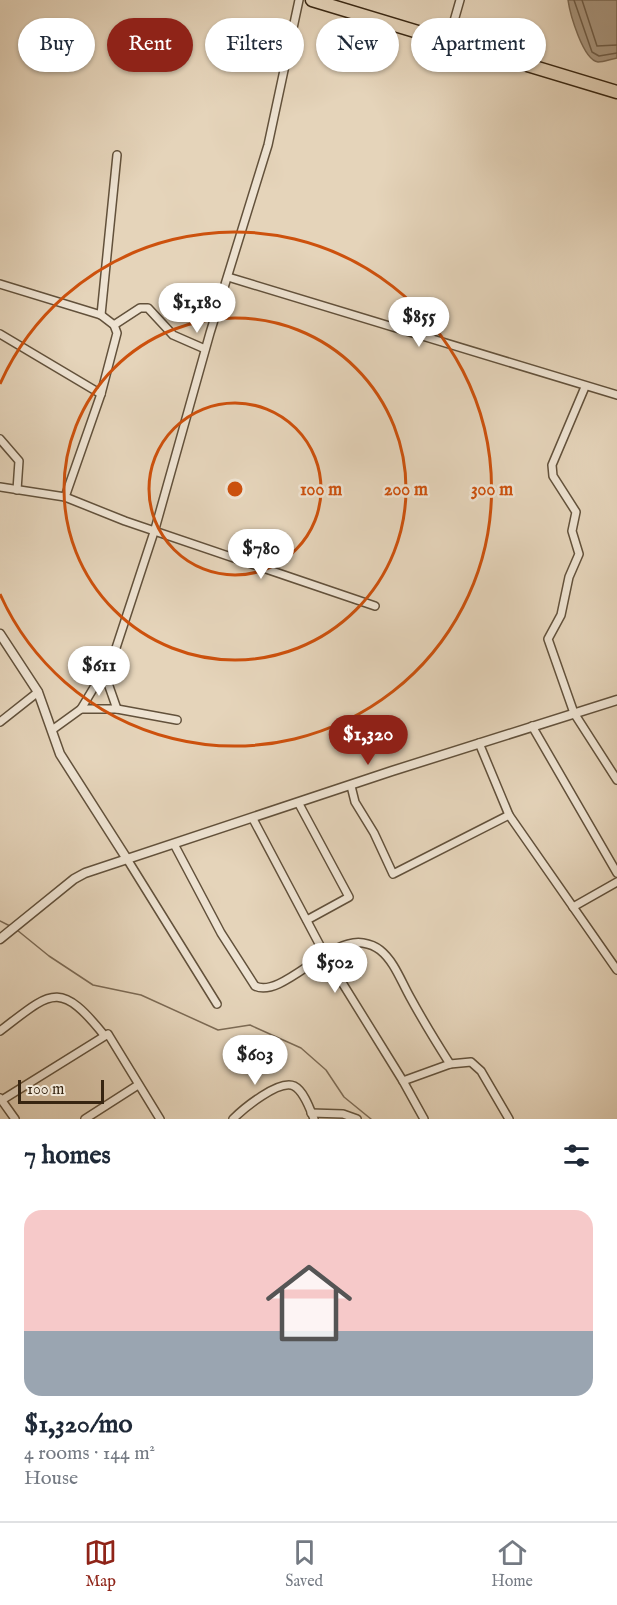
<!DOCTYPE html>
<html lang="en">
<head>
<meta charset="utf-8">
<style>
	:root { --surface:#fff; --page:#f6f6f7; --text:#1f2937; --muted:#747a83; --line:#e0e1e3; --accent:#8f2418 }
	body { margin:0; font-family:"IM FELL English",serif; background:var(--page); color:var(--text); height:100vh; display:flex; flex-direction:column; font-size:22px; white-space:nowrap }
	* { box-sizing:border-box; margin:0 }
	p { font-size:20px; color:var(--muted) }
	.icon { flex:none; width:33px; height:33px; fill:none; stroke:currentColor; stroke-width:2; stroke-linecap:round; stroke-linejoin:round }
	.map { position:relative; height:1119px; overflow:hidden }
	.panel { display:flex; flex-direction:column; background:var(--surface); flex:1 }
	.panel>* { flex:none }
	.banner { position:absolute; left:18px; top:18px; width:582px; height:54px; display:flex; gap:12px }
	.scale { position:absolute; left:18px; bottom:15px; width:86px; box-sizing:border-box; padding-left:6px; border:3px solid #372511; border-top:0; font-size:16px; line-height:21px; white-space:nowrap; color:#372511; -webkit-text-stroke:4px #eee3d2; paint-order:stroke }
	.price { position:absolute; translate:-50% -51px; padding:0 14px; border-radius:21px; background:#fff; color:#222; font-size:20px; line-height:39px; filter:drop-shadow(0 2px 3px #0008) }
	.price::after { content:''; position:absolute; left:50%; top:36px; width:18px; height:14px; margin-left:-9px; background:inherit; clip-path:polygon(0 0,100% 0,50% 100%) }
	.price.active { background:var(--accent); color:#fff }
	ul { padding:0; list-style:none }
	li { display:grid; align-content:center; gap:12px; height:318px; padding:0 24px }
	li span { display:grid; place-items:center; height:186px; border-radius:18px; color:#555 }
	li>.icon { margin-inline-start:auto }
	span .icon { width:108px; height:108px; fill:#fffc; stroke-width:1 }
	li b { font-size:26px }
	h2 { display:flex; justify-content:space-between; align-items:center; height:72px; padding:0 24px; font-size:26px }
	.chip { padding:0 21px; border-radius:27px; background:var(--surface); box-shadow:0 2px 4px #0004; font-size:21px; line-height:54px }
	.chip.active { background:var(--accent); color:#fff }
	.dock { display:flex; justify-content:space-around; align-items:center; height:84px; border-top:2px solid var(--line); background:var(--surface); font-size:16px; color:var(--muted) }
	.dock a { display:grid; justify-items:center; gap:3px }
	.dock .active { color:var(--accent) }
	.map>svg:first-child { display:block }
</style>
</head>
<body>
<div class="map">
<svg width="617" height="1119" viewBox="0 0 617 1119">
	<rect width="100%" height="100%" fill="#e5d4ba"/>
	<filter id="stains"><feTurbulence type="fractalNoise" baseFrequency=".00333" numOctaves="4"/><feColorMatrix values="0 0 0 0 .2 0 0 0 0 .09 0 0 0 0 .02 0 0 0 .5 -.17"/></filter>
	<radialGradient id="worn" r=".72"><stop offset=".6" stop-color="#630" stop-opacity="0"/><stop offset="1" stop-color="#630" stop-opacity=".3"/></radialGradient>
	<path fill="#aa9881" stroke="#7c6a54" stroke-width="1.5" d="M568,0H617V58C611,59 604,62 598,62C583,60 570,14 568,0Z"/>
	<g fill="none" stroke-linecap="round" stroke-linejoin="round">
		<g stroke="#705e49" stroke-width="1.5">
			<polyline points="574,0 592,52 599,56 617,53"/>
			<polyline points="582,0 597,46 617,45"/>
		</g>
		<g stroke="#7c6a54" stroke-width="1.5">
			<polyline points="0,921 10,926"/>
			<polyline points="17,930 49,956 93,985 141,995 218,1030 250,1025 301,1048 326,1070 344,1097 371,1119"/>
		</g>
		<g stroke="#62513b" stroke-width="10">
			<g id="minor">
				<polyline points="448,42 460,0"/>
				<polyline points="228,277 617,395"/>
				<polyline points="0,284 101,315 114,325 117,333 101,394 65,497"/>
				<polyline points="101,315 117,155"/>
				<polyline points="114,325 140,308 148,308 173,335 205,349"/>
				<polyline points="0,334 101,394"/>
				<polyline points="585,387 552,465 553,476 576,512 572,531 579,554 569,577 561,615 548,639 574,713 617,780"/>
				<polyline points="0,439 19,461 17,490"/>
				<polyline points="0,487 65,497 125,521 375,606"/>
				<polyline points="104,672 117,709"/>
				<polyline points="81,709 117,709 177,720"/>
				<polyline points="0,722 38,692"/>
				<polyline points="532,726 617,873"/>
				<polyline points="52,730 81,709 114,654 155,529 210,333 268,145 299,0"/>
				<polyline points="479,743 509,815 617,970"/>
				<polyline points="351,786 355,802 374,833 393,874 509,815"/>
				<polyline points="299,804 349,897 307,920"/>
				<polyline points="253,819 325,955 403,1081 450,1064 471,1062 481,1071 509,1119"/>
				<path d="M175,846L221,933L255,986C282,999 329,937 363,943C369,944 375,946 380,950C394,961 401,981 410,997C422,1019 436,1042 450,1064"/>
				<polyline points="127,859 217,1004"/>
				<polyline points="573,907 617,882"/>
				<path d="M0,1031C51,992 59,979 104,1035"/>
				<polyline points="403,1081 424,1119"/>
				<polyline points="0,1098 15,1119"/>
				<polyline points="2,1100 108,1034 160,1119"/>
				<polyline points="311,1113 343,1114 357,1119"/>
				<polyline points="85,1119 138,1085"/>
				<path d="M233,1119C243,1109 279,1079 294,1086C304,1091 310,1109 314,1119"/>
			</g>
		</g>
		<g stroke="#62513b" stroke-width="11">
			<g id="tertiary">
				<polyline points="0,634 38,692 60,754 127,859"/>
				<polyline points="0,939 74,879 85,873 392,771 617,700"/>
			</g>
		</g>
		<g stroke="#372511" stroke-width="15">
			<polyline id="trunk" points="312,0 617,92"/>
		</g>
		<use href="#minor" stroke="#eee3d2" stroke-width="7"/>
		<use href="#tertiary" stroke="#eee3d2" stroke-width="8"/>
		<use href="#trunk" stroke="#e5d4ba" stroke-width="12"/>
	</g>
	<g fill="none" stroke="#cd510d" stroke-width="3">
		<circle cx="235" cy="489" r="86"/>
		<circle cx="235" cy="489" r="171"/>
		<path d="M0 384A257 257 0 1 1 0 594"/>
	</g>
	<circle cx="235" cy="489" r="9" fill="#cd510d" stroke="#eee3d2" stroke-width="3"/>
	<g font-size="18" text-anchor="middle" font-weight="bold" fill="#cd510d" stroke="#eee3d2" stroke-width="5" stroke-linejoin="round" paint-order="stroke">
		<text x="321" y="495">100 m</text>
		<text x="406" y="495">200 m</text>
		<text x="492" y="495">300 m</text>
	</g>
	<rect width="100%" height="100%" filter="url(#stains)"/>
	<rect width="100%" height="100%" fill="url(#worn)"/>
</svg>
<div class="scale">100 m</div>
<b class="price" style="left:197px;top:334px">$1,180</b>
<b class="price" style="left:419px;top:348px">$855</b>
<b class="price" style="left:261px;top:580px">$780</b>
<b class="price" style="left:99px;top:697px">$611</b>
<b class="price active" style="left:368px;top:766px">$1,320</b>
<b class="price" style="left:335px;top:994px">$502</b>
<b class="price" style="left:255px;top:1086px">$603</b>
<div class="banner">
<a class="chip">Buy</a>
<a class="chip active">Rent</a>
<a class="chip">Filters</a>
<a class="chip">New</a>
<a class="chip">Apartment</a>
</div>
</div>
<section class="panel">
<h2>7 homes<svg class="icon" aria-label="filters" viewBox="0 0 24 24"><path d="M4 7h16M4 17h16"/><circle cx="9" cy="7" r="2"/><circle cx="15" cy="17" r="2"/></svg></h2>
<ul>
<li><span style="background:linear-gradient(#f6c9c9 65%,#9aa5b1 0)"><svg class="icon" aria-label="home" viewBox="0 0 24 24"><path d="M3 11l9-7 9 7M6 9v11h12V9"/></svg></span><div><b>$1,320/mo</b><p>4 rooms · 144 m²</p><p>House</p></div></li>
</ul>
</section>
<nav class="dock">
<a class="active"><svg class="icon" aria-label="map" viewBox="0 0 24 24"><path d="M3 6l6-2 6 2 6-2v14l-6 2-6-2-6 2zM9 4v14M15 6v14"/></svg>Map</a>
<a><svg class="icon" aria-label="saved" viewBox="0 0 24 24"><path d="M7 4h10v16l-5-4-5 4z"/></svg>Saved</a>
<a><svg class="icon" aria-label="home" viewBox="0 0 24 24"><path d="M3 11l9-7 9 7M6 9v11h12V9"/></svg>Home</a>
</nav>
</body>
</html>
